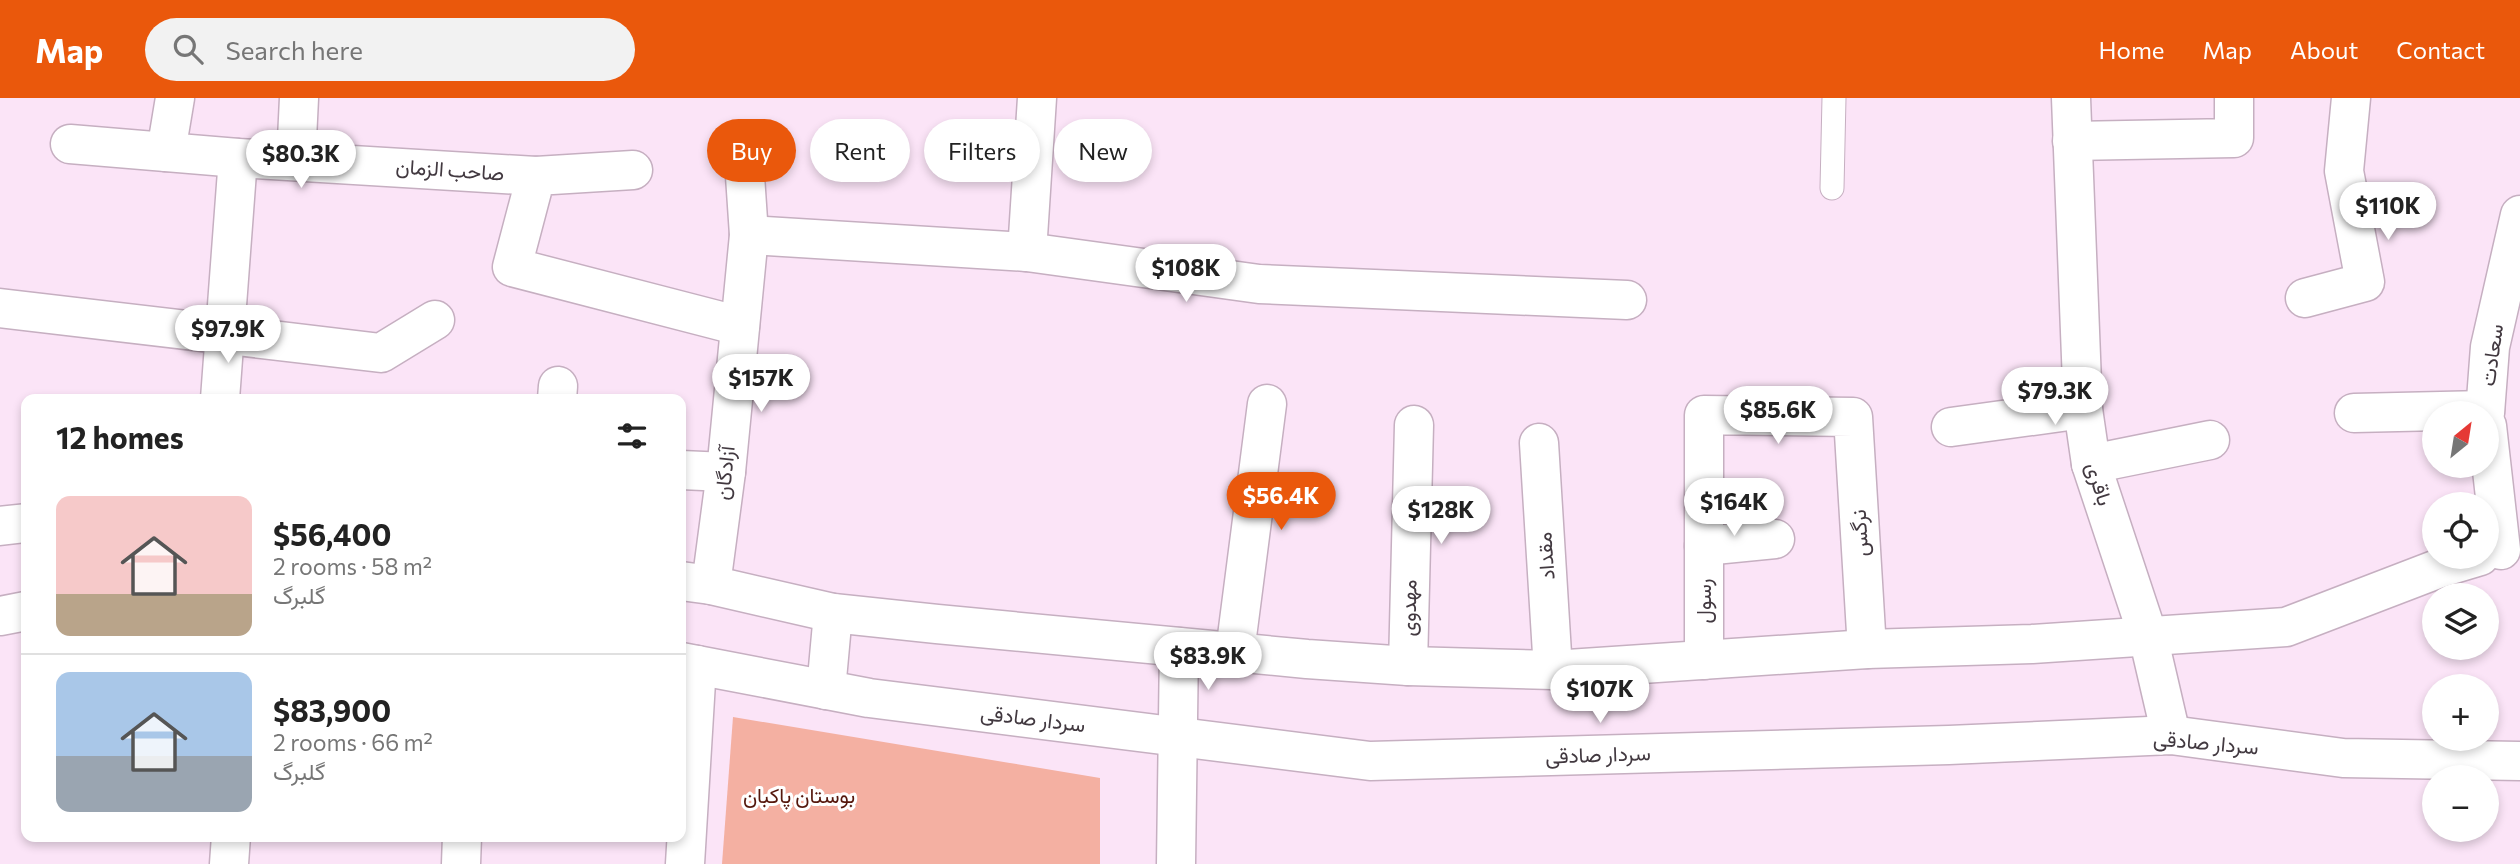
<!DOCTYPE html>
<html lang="en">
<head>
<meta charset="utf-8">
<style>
	:root { --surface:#fff; --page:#f2f2f2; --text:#222; --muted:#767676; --line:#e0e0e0; --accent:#ea580c }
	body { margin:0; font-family:Commissioner,Vazirmatn,sans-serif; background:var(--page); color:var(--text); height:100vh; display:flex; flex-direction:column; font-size:26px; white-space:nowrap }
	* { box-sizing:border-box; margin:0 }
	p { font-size:23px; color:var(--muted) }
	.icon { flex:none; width:38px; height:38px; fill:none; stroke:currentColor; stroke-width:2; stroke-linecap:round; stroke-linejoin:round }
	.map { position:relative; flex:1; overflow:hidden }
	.drawer { position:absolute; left:21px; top:296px; width:665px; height:448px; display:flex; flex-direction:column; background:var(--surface); border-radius:14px; box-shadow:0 4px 10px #0003 }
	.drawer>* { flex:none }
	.hud { position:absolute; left:707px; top:21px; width:665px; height:63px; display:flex; gap:14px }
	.needle { width:46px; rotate:30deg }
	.buttons { position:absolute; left:2422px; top:303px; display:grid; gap:14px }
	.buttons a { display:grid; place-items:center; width:77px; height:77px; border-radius:50%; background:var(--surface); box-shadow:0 4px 10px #0003; font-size:35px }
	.price { position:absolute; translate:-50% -60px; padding:0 16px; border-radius:24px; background:#fff; color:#222; font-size:23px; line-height:46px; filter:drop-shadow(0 2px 4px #0008) }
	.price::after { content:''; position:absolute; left:50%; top:42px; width:21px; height:16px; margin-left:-10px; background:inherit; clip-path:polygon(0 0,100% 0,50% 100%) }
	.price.selected { background:var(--accent); color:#fff }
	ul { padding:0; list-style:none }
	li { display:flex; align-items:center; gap:21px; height:175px; padding:0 35px }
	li+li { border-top:2px solid var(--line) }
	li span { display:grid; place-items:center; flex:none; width:196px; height:140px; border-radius:14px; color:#555 }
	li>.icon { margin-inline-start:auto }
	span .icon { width:84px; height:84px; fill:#fffc; stroke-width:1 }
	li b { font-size:30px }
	h2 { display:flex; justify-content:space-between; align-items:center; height:84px; padding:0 35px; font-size:30px }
	.tag { padding:0 24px; border-radius:32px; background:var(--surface); box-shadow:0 4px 10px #0003; font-size:24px; line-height:63px }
	.tag.selected { background:var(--accent); color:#fff }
	header { display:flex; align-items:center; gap:42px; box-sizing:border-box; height:98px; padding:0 35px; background:var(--accent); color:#fff }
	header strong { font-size:33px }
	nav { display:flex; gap:38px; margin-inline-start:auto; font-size:24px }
	.search { width:490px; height:63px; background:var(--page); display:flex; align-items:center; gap:18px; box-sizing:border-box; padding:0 24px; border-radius:38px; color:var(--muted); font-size:26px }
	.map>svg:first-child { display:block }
</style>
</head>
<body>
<header>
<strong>Map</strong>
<div class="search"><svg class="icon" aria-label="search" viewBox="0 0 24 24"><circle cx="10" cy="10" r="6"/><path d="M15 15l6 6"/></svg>Search here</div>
<nav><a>Home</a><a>Map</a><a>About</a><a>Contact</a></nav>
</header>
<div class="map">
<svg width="2520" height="766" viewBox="0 0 2520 766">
	<rect width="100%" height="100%" fill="#fbe4f7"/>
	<polygon fill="#f4b0a2" points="733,619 1100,680 1100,766 722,766"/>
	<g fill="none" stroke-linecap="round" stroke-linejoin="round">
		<g stroke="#c6afc1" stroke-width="25">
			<polyline id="lane" points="1832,90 1834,0"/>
		</g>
		<g stroke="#c6afc1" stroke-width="41">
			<g id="street">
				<polyline points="2071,0 2083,311 2091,366 2148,538 2171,637"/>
				<polyline points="2072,43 2234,40 2234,0"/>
				<polyline points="70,46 238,60 536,78"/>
				<polyline points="166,54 175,0"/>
				<polyline points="296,62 299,0"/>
				<polyline points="633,72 536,78 512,169 740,228"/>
				<polyline points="749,137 1027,154 1259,186 1627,202"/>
				<polyline points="1027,154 1037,0"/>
				<polyline points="2305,200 2365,184 2344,73 2351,0"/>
				<polyline points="0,210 381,255 435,222"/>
				<polyline points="220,301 238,60"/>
				<polyline points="557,301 558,288"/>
				<polyline points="2354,315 2485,312"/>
				<polyline points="2485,315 2490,249 2520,117"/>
				<polyline points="2487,328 2501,452"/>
				<polyline points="1951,329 2083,311"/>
				<polyline points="1539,345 1553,572"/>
				<polyline points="2091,366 2210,342"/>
				<polyline points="681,372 726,374"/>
				<polyline points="0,428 26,425"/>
				<polyline points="1704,448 1775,441"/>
				<polyline points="681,483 711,487 833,515 937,526 1307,561 1408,568 1553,572 1867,551 2032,546 2286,529 2440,470 2480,458"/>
				<polyline points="711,487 726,374 749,137 744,63"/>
				<polyline points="1235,554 1267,306"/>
				<polyline points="1704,562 1704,317 1853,319 1867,551"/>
				<polyline points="1408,568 1414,327"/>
				<polyline points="826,592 833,515"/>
				<polyline points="229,766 231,738"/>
				<polyline points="461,766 462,738"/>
				<polyline points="685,766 697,567"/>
				<polyline points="1176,766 1179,549"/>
			</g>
		</g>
		<g stroke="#c6afc1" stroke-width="41">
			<g id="secondary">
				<polyline points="0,518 26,513"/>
				<polyline points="681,564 869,600 1370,663 1949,647 2171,637 2343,660 2520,663"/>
			</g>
		</g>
		<use href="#lane" stroke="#fff" stroke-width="23"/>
		<use href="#street" stroke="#fff" stroke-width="38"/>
		<use href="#secondary" stroke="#fff" stroke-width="38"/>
	</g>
	<g text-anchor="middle" stroke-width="6" stroke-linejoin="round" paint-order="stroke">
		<g font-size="21" fill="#423940" stroke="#fff">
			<text transform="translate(450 72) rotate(4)" y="7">صاحب الزمان</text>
			<text transform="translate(2492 257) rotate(-82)" y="7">سعادت</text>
			<text transform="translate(725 375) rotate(-84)" y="7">آزادگان</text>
			<text transform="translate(2099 386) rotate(73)" y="7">باقری</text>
			<text transform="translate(1860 435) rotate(-93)" y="7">نرگس</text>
			<text transform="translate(1546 458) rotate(-94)" y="7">مقداد</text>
			<text transform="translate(1704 503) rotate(-90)" y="7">رسول</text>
			<text transform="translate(1409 510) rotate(-89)" y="7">مهدوی</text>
			<text transform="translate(1033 621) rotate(7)" y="7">سردار صادقی</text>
			<text transform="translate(2206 645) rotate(5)" y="7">سردار صادقی</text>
			<text transform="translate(1598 657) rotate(-2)" y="7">سردار صادقی</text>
		</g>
		<g font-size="21" fill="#55170c" stroke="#fff">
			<text x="799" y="705">بوستان پاکبان</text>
		</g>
	</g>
</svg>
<div class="buttons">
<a><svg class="needle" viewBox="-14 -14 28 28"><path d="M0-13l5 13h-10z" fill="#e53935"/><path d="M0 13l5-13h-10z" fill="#767676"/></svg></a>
<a><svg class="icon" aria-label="locate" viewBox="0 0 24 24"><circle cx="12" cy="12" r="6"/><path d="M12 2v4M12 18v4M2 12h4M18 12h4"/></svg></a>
<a><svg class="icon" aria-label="layers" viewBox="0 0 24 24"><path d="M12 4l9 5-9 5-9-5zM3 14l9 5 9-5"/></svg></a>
<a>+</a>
<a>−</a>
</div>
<b class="price" style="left:301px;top:92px">$80.3K</b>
<b class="price" style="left:2388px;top:144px">$110K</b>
<b class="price" style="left:1186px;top:206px">$108K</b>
<b class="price" style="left:228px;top:267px">$97.9K</b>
<b class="price" style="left:761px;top:316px">$157K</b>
<b class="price" style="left:2055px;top:329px">$79.3K</b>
<b class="price" style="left:1778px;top:348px">$85.6K</b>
<b class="price selected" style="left:1281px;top:434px">$56.4K</b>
<b class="price" style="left:1734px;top:440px">$164K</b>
<b class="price" style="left:1441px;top:448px">$128K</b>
<b class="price" style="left:1208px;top:594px">$83.9K</b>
<b class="price" style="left:1600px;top:627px">$107K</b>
<div class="hud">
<a class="tag selected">Buy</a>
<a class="tag">Rent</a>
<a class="tag">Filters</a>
<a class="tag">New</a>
</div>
<section class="drawer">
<h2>12 homes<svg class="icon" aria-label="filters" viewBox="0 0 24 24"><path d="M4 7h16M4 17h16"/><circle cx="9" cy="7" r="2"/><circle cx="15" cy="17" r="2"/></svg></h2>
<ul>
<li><span style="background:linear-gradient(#f6c9c9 70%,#b9a48a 0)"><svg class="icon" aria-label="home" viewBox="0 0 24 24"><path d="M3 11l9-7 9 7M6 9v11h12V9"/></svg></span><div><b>$56,400</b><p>2 rooms · 58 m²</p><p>گلبرگ</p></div></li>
<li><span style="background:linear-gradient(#a9c7e8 60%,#9aa5b1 0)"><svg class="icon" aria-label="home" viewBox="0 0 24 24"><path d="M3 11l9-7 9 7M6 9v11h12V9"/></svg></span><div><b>$83,900</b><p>2 rooms · 66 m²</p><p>گلبرگ</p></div></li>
</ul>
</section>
</div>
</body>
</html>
